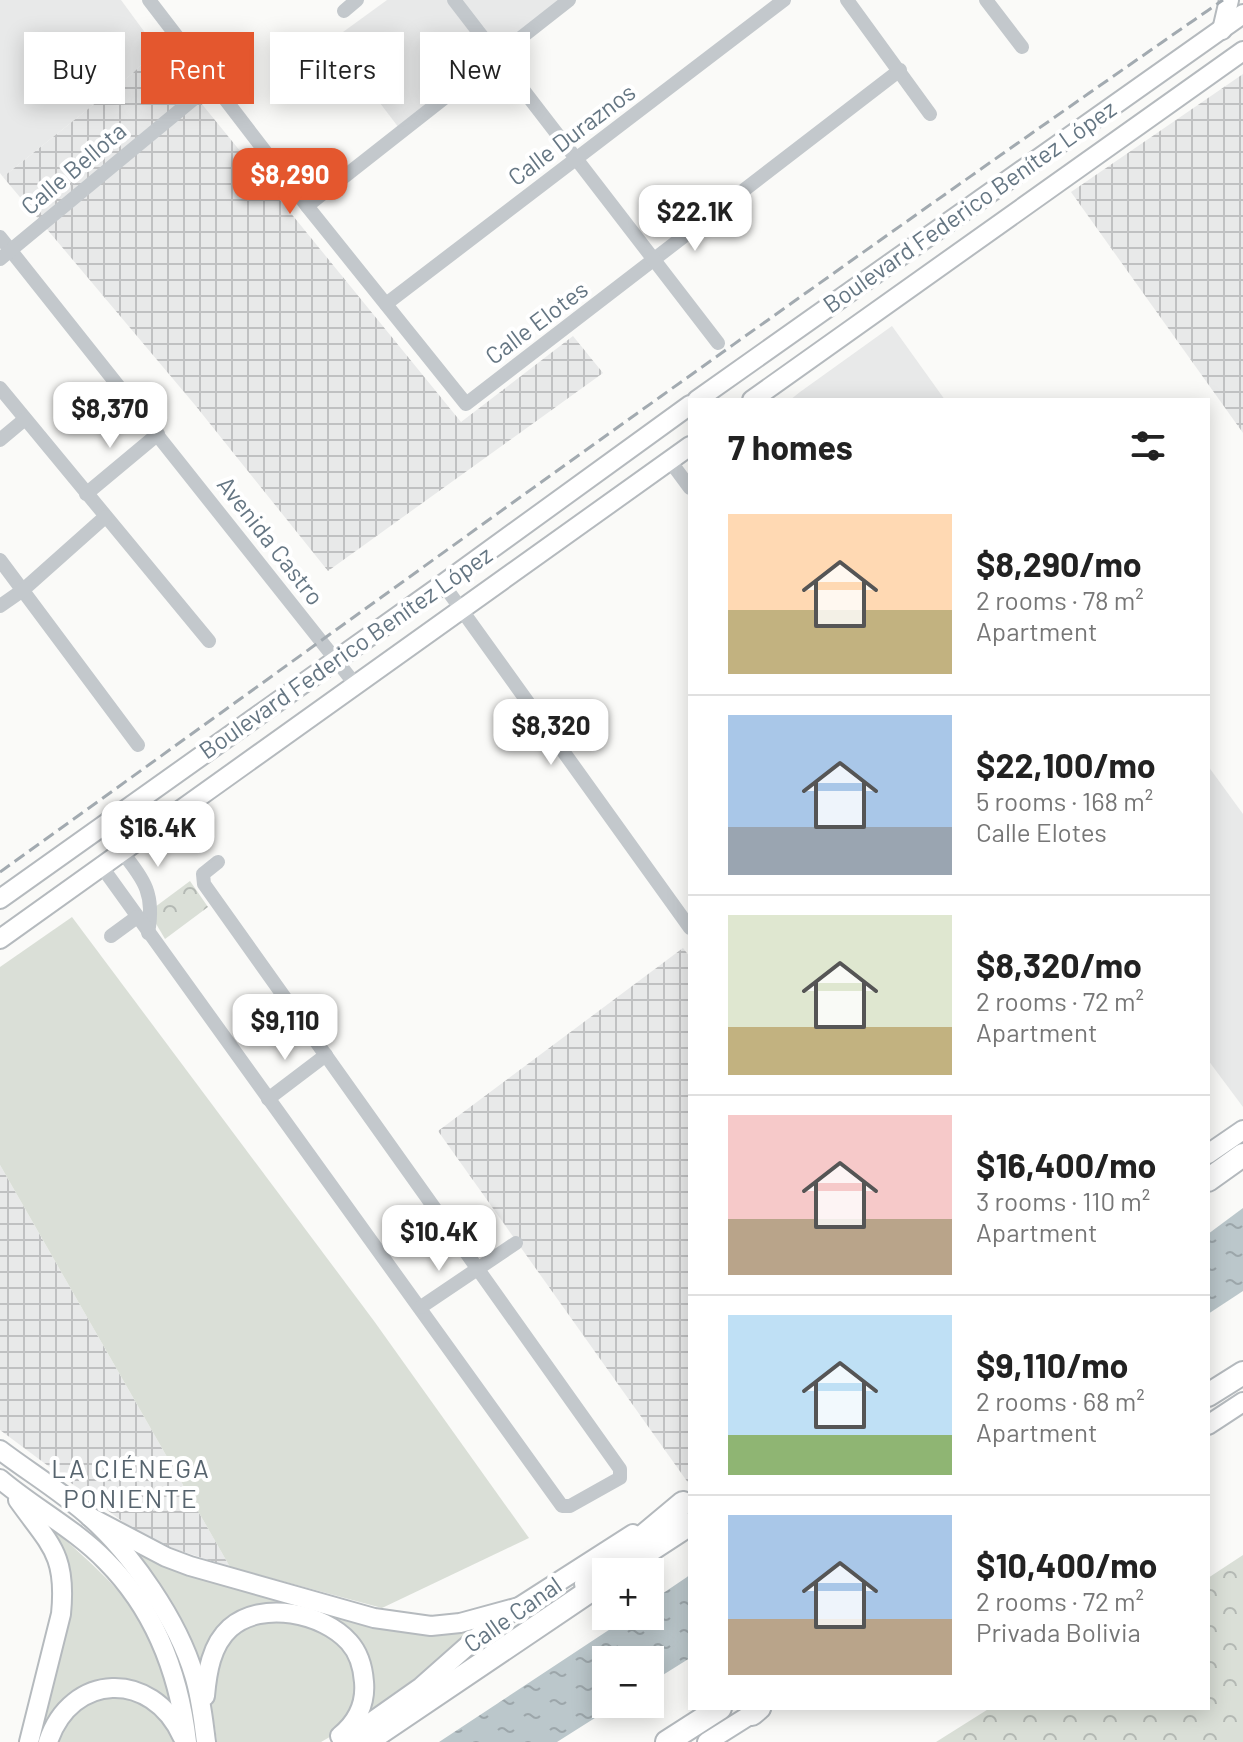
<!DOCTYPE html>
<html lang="en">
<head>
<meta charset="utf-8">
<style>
	:root { --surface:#fff; --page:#f6f6f6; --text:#222; --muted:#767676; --line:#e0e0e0; --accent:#e4572e }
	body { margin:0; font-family:Barlow,sans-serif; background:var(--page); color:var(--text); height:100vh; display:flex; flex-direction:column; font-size:30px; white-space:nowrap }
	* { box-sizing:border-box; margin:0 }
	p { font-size:26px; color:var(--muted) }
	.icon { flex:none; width:44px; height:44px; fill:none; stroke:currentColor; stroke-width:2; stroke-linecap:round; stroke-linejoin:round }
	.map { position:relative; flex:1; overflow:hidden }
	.details { position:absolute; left:688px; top:398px; width:522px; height:1312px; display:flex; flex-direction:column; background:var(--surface); border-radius:0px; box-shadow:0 4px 20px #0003 }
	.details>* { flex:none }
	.top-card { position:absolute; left:24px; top:32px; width:544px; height:72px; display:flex; gap:16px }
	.fabs { position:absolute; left:592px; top:1558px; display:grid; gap:16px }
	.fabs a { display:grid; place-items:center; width:72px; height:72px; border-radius:0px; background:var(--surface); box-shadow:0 4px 20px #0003; font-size:40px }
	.price { position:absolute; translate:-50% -68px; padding:0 18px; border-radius:16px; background:#fff; color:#222; font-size:26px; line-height:52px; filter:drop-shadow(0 2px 4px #0008) }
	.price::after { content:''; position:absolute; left:50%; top:48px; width:24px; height:18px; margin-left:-12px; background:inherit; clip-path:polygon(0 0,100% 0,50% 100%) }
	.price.active { background:var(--accent); color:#fff }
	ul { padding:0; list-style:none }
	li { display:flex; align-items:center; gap:24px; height:200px; padding:0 40px }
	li+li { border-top:2px solid var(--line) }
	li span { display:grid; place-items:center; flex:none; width:224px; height:160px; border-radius:0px; color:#555 }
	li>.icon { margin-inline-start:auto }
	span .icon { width:96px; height:96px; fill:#fffc; stroke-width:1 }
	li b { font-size:34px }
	h2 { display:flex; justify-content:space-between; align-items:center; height:96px; padding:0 40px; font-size:34px }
	.pill { padding:0 28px; border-radius:0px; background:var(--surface); box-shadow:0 4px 20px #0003; font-size:28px; line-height:72px }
	.pill.active { background:var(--accent); color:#fff }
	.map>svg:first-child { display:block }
</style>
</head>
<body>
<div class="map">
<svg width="1243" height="1742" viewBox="0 0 1243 1742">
	<defs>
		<pattern id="industrial-grid" width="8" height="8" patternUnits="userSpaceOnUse" patternTransform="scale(2)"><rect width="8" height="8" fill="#e8e9e9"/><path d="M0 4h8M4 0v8" fill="none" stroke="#c0c1c2"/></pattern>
		<pattern id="park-crowns" width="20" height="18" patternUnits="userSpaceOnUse" patternTransform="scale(2)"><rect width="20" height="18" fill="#dadfd7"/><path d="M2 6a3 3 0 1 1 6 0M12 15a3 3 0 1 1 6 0" fill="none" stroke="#b4b9b4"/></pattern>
		<pattern id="water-ripples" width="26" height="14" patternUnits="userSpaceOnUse" patternTransform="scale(2)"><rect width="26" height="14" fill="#bbc7cb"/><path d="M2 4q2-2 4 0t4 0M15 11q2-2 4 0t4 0" fill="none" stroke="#9ca6aa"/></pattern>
	</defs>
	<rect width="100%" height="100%" fill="#fafaf8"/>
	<g fill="#e8e9e9">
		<polygon points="0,0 121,0 157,49 133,73 3,177 0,173"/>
		<polygon points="387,0 561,0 399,128 332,40"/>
		<polygon points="892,326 945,400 790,400 800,392"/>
		<polygon points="1208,766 1243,814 1243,1107 1208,1060"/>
	</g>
	<g fill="url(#industrial-grid)">
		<polygon points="157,49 461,422 573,336 603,373 328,571 195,405 3,177 133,73"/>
		<polygon points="1243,74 1243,433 1071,192"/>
		<polygon points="683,948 690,957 689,1484 438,1131"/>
		<polygon points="0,1165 230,1567 175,1549 134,1530 0,1430"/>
	</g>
	<g fill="#dadfd7">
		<polygon points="72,917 374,1321 529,1538 382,1608 230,1567 0,1165 0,967"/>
		<path d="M34,1512C71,1546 132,1594 152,1639C166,1673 171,1706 173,1742H36L70,1595Z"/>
		<path d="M134,1549L433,1634L473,1632L368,1715L321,1742H217C209,1665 171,1614 134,1549Z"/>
	</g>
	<g fill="url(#park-crowns)">
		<polygon points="190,881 208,907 165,939 155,922 155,907"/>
		<polygon points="1243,1555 1243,1742 936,1742 990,1708 1208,1708 1208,1578"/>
	</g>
	<g fill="url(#water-ripples)">
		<polygon points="1243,1208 1243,1291 1208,1314 1208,1234"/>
		<polygon points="690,1575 690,1658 650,1683 650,1660 606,1660 606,1704 617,1704 557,1742 439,1742 630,1616 650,1616 650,1602"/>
	</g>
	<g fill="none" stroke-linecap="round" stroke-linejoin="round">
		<g stroke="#b5babe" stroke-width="22">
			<g id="major">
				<polyline points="1222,30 1229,0"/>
				<polyline points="697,400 1243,14"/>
				<polyline points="752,400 1243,51"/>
				<polyline points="0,899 443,584 690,405"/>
				<polyline points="0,939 690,446"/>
				<polyline points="1208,1154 1243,1130"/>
				<polyline points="1208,1425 1243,1402"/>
				<path d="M0,1450C29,1472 62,1492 89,1516C132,1554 178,1621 194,1675C201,1697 203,1719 206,1742"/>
				<path d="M0,1479C34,1508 75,1529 106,1561C155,1610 179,1675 187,1742"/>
				<path d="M18,1500C50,1545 67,1554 61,1614L29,1742"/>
				<polyline points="90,1517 166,1557 190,1566 374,1618 431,1626 460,1623 519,1607"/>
				<path d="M205,1696C207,1673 211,1645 230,1628C262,1600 323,1613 349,1642C359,1653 363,1668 364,1682C366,1704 356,1723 340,1736"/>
				<path d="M48,1742C71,1672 152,1670 182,1736"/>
				<polyline points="343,1742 421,1687 491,1625 633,1534"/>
				<polyline points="707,1742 761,1708"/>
			</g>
		</g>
		<g stroke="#b4b9bd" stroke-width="26">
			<g id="highway">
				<polyline points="1208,1180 1243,1155"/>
				<polyline points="1208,1395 1243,1373"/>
				<polyline points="624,1567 690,1524"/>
				<polyline points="586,1584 683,1503"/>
				<polyline points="752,1714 759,1708"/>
				<polyline points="366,1742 606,1580"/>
				<polyline points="667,1742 720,1708"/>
			</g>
		</g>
		<g stroke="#c3c8cc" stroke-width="14">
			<polyline points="149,0 307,206 466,404 900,70"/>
			<polyline points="454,0 718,343"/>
			<polyline points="847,0 930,114"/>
			<polyline points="986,0 1022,47"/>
			<polyline points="344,11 357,0"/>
			<polyline points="307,206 569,0"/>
			<polyline points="0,237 355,684"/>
			<polyline points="0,259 214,82"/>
			<polyline points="386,304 784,0"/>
			<polyline points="0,388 209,641"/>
			<polyline points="0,440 25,419"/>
			<polyline points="670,461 690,488"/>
			<polyline points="86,494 158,434"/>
			<polyline points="0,560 138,745"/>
			<polyline points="443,584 690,928"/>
			<polyline points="0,606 23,590 105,517"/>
			<path d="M122,852C145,880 155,895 148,933"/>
			<polyline points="102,867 562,1506 570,1506 620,1478 620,1469 204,884 203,874 218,862"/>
			<polyline points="111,936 137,917"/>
			<polyline points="268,1099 326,1055"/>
			<polyline points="421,1307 516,1243"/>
		</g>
		<use href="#major" stroke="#fff" stroke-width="18"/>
		<use href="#highway" stroke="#fff" stroke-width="22"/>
		<path stroke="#a2aab0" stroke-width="3" stroke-dasharray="12 6" stroke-linecap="butt" d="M0,872C406,580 811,285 1223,0"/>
	</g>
	<g text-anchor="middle" stroke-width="8" stroke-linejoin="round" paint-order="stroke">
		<g font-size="24" fill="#657683" stroke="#fff">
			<text transform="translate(572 135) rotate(-37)" y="8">Calle Duraznos</text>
			<text transform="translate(74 169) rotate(-40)" y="8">Calle Bellota</text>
			<text transform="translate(970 207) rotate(-35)" y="8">Boulevard Federico Benítez López</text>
			<text transform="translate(537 323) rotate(-37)" y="8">Calle Elotes</text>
			<text transform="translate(270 541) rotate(52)" y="8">Avenida Castro</text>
			<text transform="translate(346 653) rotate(-35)" y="8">Boulevard Federico Benítez López</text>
			<text transform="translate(513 1615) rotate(-35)" y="8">Calle Canal</text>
		</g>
		<g font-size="26" letter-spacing="2" fill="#57646e" stroke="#fff">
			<text x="131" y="1478">LA CIÉNEGA<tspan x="131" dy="30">PONIENTE</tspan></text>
		</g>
	</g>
</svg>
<div class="fabs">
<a>+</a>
<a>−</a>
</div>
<b class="price active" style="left:290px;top:216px">$8,290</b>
<b class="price" style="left:695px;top:253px">$22.1K</b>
<b class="price" style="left:110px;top:450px">$8,370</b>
<b class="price" style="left:551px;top:767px">$8,320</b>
<b class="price" style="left:158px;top:869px">$16.4K</b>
<b class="price" style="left:285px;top:1062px">$9,110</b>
<b class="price" style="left:439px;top:1273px">$10.4K</b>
<div class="top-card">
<a class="pill">Buy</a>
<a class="pill active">Rent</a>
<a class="pill">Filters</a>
<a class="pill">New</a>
</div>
<section class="details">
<h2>7 homes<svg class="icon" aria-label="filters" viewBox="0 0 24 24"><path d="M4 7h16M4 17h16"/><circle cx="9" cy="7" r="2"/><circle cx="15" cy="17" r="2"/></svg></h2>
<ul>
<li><span style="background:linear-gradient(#ffd9b3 60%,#c2b280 0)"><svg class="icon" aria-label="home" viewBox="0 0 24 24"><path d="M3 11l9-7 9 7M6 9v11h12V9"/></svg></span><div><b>$8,290/mo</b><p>2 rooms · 78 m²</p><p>Apartment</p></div></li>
<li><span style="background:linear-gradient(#a9c7e8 70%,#9aa5b1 0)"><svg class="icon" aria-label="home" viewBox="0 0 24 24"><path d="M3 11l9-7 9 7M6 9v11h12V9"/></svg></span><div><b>$22,100/mo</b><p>5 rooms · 168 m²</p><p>Calle Elotes</p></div></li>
<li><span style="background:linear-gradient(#dfe7d0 70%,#c2b280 0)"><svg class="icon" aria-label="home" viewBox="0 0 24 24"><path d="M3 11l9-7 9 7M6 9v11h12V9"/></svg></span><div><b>$8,320/mo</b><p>2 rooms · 72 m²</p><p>Apartment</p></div></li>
<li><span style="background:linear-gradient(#f6c9c9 65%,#b9a48a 0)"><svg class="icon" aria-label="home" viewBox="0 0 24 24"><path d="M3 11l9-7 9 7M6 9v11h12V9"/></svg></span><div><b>$16,400/mo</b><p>3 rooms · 110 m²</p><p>Apartment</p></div></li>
<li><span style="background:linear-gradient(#bfe0f5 75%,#8fb573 0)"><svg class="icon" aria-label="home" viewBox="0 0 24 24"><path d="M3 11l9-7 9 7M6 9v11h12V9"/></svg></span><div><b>$9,110/mo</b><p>2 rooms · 68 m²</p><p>Apartment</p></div></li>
<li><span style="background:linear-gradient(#a9c7e8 65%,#b9a48a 0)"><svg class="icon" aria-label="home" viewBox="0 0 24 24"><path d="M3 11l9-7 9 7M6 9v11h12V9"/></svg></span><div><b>$10,400/mo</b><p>2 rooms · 72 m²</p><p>Privada Bolivia</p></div></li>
</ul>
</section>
</div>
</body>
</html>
